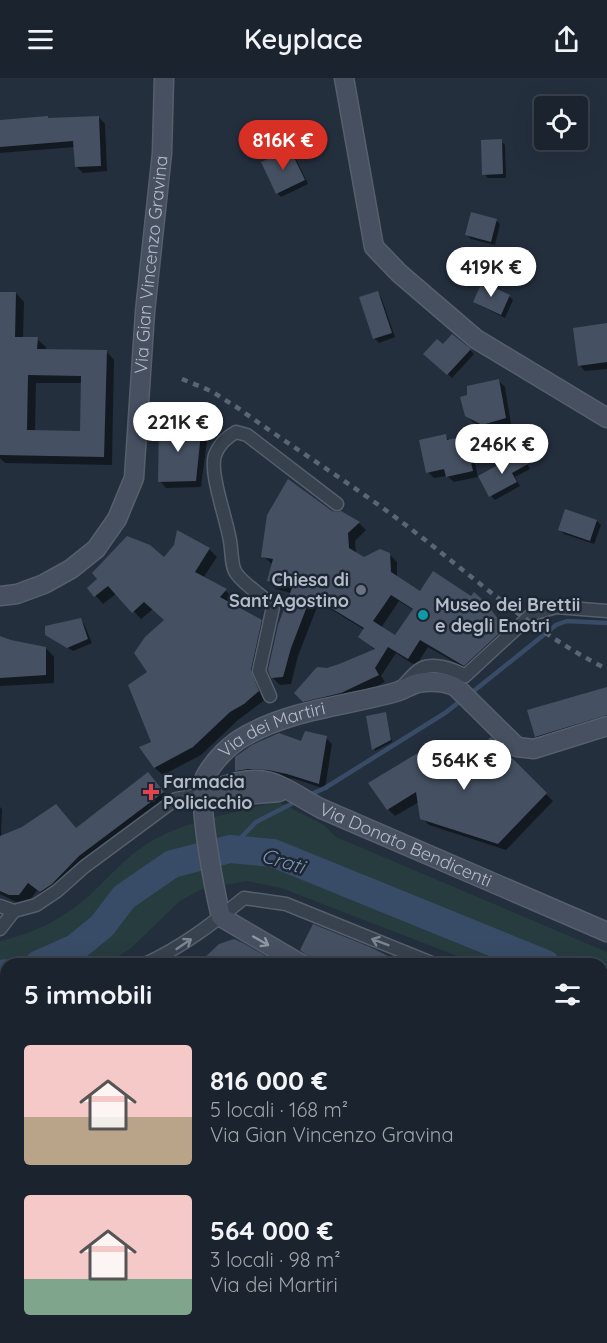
<!DOCTYPE html>
<html lang="it">
<head>
<meta charset="utf-8">
<style>
	:root { --surface:#1b232e; --page:#242b36; --text:#f1f3f6; --muted:#a0a4aa; --line:#39404a; --accent:#d93025 }
	body { margin:0; font-family:Quicksand,sans-serif; background:var(--page); color:var(--text); height:100vh; display:flex; flex-direction:column; font-size:22px; white-space:nowrap }
	* { box-sizing:border-box; margin:0 }
	p { font-size:20px; color:var(--muted) }
	.icon { flex:none; width:33px; height:33px; fill:none; stroke:currentColor; stroke-width:2; stroke-linecap:round; stroke-linejoin:round }
	.map { position:relative; flex:1; overflow:hidden }
	.side { position:absolute; left:0px; top:880px; width:608px; height:386px; display:flex; flex-direction:column; background:var(--surface); border-radius:18px 18px 0 0; box-shadow:0 6px 24px #0002,0 0 0 2px var(--line) }
	.side>* { flex:none }
	.buttons { position:absolute; left:534px; top:18px; display:grid; gap:12px }
	.buttons a { display:grid; place-items:center; width:54px; height:54px; border-radius:6px; background:var(--surface); box-shadow:0 6px 24px #0002,0 0 0 2px var(--line); font-size:30px }
	.price { position:absolute; translate:-50% -51px; padding:0 14px; border-radius:21px; background:#fff; color:#222; font-size:20px; line-height:39px; filter:drop-shadow(0 2px 3px #0008) }
	.price::after { content:''; position:absolute; left:50%; top:36px; width:18px; height:14px; margin-left:-9px; background:inherit; clip-path:polygon(0 0,100% 0,50% 100%) }
	.price.active { background:var(--accent); color:#fff }
	ul { padding:0; list-style:none }
	li { display:flex; align-items:center; gap:18px; height:150px; padding:0 24px }
	li span { display:grid; place-items:center; flex:none; width:168px; height:120px; border-radius:6px; color:#555 }
	li>.icon { margin-inline-start:auto }
	span .icon { width:72px; height:72px; fill:#fffc; stroke-width:1 }
	li b { font-size:26px }
	h2 { display:flex; justify-content:space-between; align-items:center; height:72px; padding:0 24px; font-size:26px }
	header { display:flex; justify-content:space-between; align-items:center; height:78px; padding:0 24px; background:var(--surface); font-size:27px; font-weight:600 }
	.map>svg:first-child { display:block }
</style>
</head>
<body>
<header><svg class="icon" aria-label="menu" viewBox="0 0 24 24"><path d="M4 6h16M4 12h16M4 18h16"/></svg>Keyplace<svg class="icon" aria-label="share" viewBox="0 0 24 24"><path d="M12 15V3M7 8l5-5 5 5M5 13v7h14v-7"/></svg></header>
<div class="map">
<svg width="607" height="1265" viewBox="0 0 607 1265">
	<rect width="100%" height="100%" fill="#242f3e"/>
	<g fill="#263c3f">
		<path d="M277,723L324,747L336,759L607,874V940L602,938V886H478L281,810L247,803L202,811L180,823L131,870L107,886H6V919H0V863C35,855 65,840 92,815C110,798 126,779 147,766C185,742 234,736 277,723Z"/>
		<polygon points="607,1023 607,1098 602,1093 602,1031"/>
		<polygon points="602,1217 607,1223 607,1265 525,1265 517,1260 602,1260"/>
		<polygon points="308,1260 407,1260 405,1265 306,1265"/>
	</g>
	<g fill="#0007" fill-rule="evenodd">
		<polygon points="99,39 105,46 107,93 83,95 76,88 75,69 0,75 0,44"/>
		<polygon points="501,63 505,67 506,100 488,100 484,96"/>
		<polygon points="290,73 294,77 308,106 281,119 277,115"/>
		<polygon points="496,142 500,146 495,167 471,161 467,157"/>
		<path d="M0,215H16L24,224L23,260L37,261L46,269V272L106,273L114,282L112,387L5,385L0,380ZM36,305H82L81,354L35,353Z"/>
		<polygon points="377,215 381,219 395,259 379,265 375,261 361,220"/>
		<polygon points="509,218 513,222 505,240 479,227 474,223"/>
		<polygon points="607,247 607,291 585,293 579,287"/>
		<polygon points="470,272 474,276 452,300 425,276"/>
		<polygon points="498,302 505,309 511,346 489,353 473,344 466,337"/>
		<polygon points="200,357 207,363 201,409 166,410 160,403"/>
		<polygon points="445,358 450,363 465,360 471,366 478,399 454,404 447,398 434,400 428,394"/>
		<polygon points="521,376 530,391 515,399 520,408 495,422 491,418"/>
		<path d="M331,434L359,445L366,452L355,463L356,476L364,481L389,476L397,484V500L420,515L492,534L512,558L472,594L428,569L416,588L396,575L381,598L385,604L349,622L312,631L296,615L327,591L375,572L360,559L365,552L319,524L298,578L291,606L280,607L273,600L291,515L276,511L268,503L273,487L263,478ZM399,523L413,532L395,559L381,550Z"/>
		<polygon points="597,443 601,447 594,466 564,456 560,452"/>
		<polygon points="209,471 217,479 203,500 226,513 233,520 229,526 261,543 269,551 258,600 266,621 238,642 201,677 163,697 155,690 149,595 166,542 153,531 141,541 117,515 103,526 89,510 164,481"/>
		<polygon points="80,542 84,546 92,565 73,573 47,557"/>
		<polygon points="0,560 46,570 54,579 54,605 0,608"/>
		<polygon points="607,611 607,644 543,664 536,658"/>
		<polygon points="386,636 392,664 375,673 367,639"/>
		<polygon points="326,660 332,666 325,711 295,701 276,698 243,699 237,693 302,665"/>
		<polygon points="491,662 553,723 506,772 429,747 422,740 419,724 395,738 388,731 430,669 438,676 452,699"/>
		<polygon points="156,705 171,723 49,822 37,812 28,825 18,825 0,816 0,729 2,731 1,759 77,751"/>
		<polygon points="233,862 276,886 202,886 207,880"/>
		<polygon points="369,870 401,886 326,886 311,879"/>
		<polygon points="0,946 6,947 6,973 0,977"/>
		<polygon points="6,981 6,1019 4,1017 3,982"/>
		<polygon points="602,986 607,989 607,1040 602,1046"/>
		<polygon points="4,1026 6,1026 6,1125 0,1123 0,1048 5,1048"/>
		<polygon points="602,1133 607,1139 607,1180 602,1175"/>
		<polygon points="6,1142 6,1217 4,1217 0,1224 0,1155"/>
		<polygon points="0,1228 6,1231 6,1260 101,1260 89,1265 0,1265"/>
		<polygon points="102,1260 125,1260 123,1265 109,1265"/>
		<polygon points="179,1260 184,1260 195,1265 177,1265"/>
		<polygon points="219,1260 319,1260 317,1265 216,1265"/>
		<polygon points="431,1260 483,1260 491,1265 430,1265"/>
	</g>
	<g fill="none" stroke-linecap="round" stroke-linejoin="round">
		<g stroke="#394c67" stroke-width="4.5">
			<polyline points="470,616 556,547 567,543 607,545"/>
			<polyline points="307,718 325,710 445,635 463,621"/>
			<polyline points="230,771 256,744 297,723"/>
		</g>
		<g stroke="#394c67" stroke-width="28">
			<polyline points="39,886 75,870 102,848 124,819 172,786 230,771 273,775 546,886"/>
			<polyline points="0,896 6,895"/>
			<polyline points="602,910 607,912"/>
		</g>
	</g>
	<g fill="#455162" fill-rule="evenodd">
		<polygon points="48,38 48,40 99,38 101,88 75,89 73,63 0,69 0,42"/>
		<polygon points="502,61 503,96 482,97 481,62"/>
		<polygon points="290,71 305,102 276,116 261,84"/>
		<polygon points="471,134 497,141 491,164 465,157"/>
		<polygon points="482,204 510,217 501,237 473,224"/>
		<polygon points="378,213 392,255 373,261 359,219"/>
		<path d="M0,214H16L15,259H38L37,271L107,272L104,379L0,377ZM28,297L81,298L80,353L27,352Z"/>
		<polygon points="607,245 607,284 578,288 573,250"/>
		<polygon points="452,256 471,271 447,297 423,276 437,261 443,266"/>
		<polygon points="499,301 506,340 482,347 465,338 460,319 467,317 467,308"/>
		<polygon points="159,340 201,355 196,403 158,404"/>
		<polygon points="446,356 447,362 465,358 473,393 446,399 444,391 426,395 419,362"/>
		<polygon points="521,374 528,386 512,395 517,404 489,419 478,398"/>
		<path d="M288,401L332,433L337,434L341,433L360,444L348,455L349,470L364,479L380,471L390,475L391,494L420,513L433,493L471,518L474,514L485,524L505,550L464,588L420,562L408,581L388,569L375,590L379,597L341,615L303,624L294,615L317,589L327,590L339,586L375,571L358,559L364,550L311,518L291,570L283,599L271,600L268,592L278,547L292,510L267,503L273,481L261,479L267,437ZM391,517L413,531L395,557L373,543Z"/>
		<polygon points="565,431 597,442 590,463 558,452"/>
		<polygon points="177,452 210,470 195,494 227,511 220,519 262,542 251,592 259,613 244,626 230,634 193,669 154,690 139,669 151,664 128,607 147,594 134,575 145,559 164,542 144,524 132,535 108,508 94,519 87,510 97,501 92,495 127,458 150,467 164,479 174,467"/>
		<polygon points="81,540 88,561 67,570 45,557 45,548"/>
		<polygon points="0,558 11,562 46,569 46,597 0,600"/>
		<polygon points="607,609 607,637 535,659 527,632"/>
		<polygon points="386,634 391,662 372,672 366,638"/>
		<polygon points="305,653 327,658 319,706 287,696 268,692 248,691 235,693 235,679 252,667 279,655 301,663"/>
		<polygon points="491,659 547,715 498,766 420,741 416,714 387,732 368,705 431,667 450,698"/>
		<polygon points="148,694 164,714 79,778 52,806 40,814 28,805 19,817 9,817 0,813 0,758 22,749 56,726 76,750"/>
		<polygon points="313,846 370,869 404,886 312,886 310,880 300,872"/>
		<polygon points="234,861 243,865 280,886 198,886 219,866"/>
	</g>
	<g fill="none" stroke-linecap="round" stroke-linejoin="round">
		<g stroke="#565f6c" stroke-width="15">
			<g id="street">
				<path d="M402,609C416,594 420,585 442,589C452,591 457,593 465,598L532,536L556,529L607,533"/>
				<path d="M270,618L259,593L273,529C262,516 246,509 236,495C231,488 232,473 230,463C227,442 209,395 215,377C219,366 227,359 236,354L247,357L337,426"/>
				<polyline points="0,828 14,833 36,827 57,813 84,789 176,721 203,716"/>
				<polyline points="0,851 14,833"/>
				<path d="M145,886C182,869 212,846 244,820L286,826L434,886"/>
				<polyline points="0,928 6,928"/>
				<polyline points="602,961 607,963"/>
				<polyline points="0,973 6,972"/>
				<polyline points="602,1103 607,1108"/>
				<polyline points="0,1217 6,1221"/>
				<polyline points="89,1260 100,1265"/>
				<polyline points="120,1265 122,1260"/>
				<polyline points="420,1265 422,1260"/>
			</g>
		</g>
		<g stroke="#565f6c" stroke-width="21">
			<g id="secondary">
				<polyline points="344,0 374,169 399,195 476,261 607,340"/>
				<path id="s1" d="M0,518L17,516L44,506L71,491L96,471L117,441L134,400L145,234L162,75L164,0"/>
				<path id="s2" d="M203,716C225,707 252,696 276,706C289,711 308,724 322,731L607,854"/>
				<polyline points="208,716 233,718 279,714"/>
				<path id="s3" d="M301,886L221,839C215,814 196,719 205,699C214,682 230,666 247,657C293,631 347,628 396,614C403,612 410,607 418,605C430,603 447,603 457,610L517,669L534,671L607,648"/>
				<polyline points="602,1206 607,1213"/>
			</g>
		</g>
		<use href="#street" stroke="#38414e" stroke-width="12"/>
		<use href="#secondary" stroke="#465061" stroke-width="18"/>
		<path stroke="#5a6575" stroke-width="4.5" stroke-dasharray="6 6" stroke-linecap="butt" d="M182,301L211,313L238,330C293,370 352,406 407,448C473,498 532,554 607,591"/>
	</g>
	<defs><path id="oneway-shaft" d="M-6 0H5M1.5-3L5.5 0L1.5 3" fill="none" stroke-width="1.6" stroke-linecap="round" stroke-linejoin="round" transform="scale(1.5)"/></defs>
	<use stroke="#8e96a5" href="#oneway-shaft" transform="translate(261 863) rotate(30)"/>
	<g stroke="#7c8592">
		<use href="#oneway-shaft" transform="translate(380 864) rotate(-159)"/>
		<use href="#oneway-shaft" transform="translate(184 866) rotate(-34)"/>
	</g>
	<circle fill="#6b7280" stroke="#1d2633" stroke-width="2" cx="361" cy="512" r="6"/>
	<circle fill="#0f9aa8" stroke="#1d2633" stroke-width="2" cx="423" cy="537" r="6"/>
	<path fill="#e0444e" stroke="#1d2633" stroke-width="2" d="M148 705h6v6h6v6h-6v6h-6v-6h-6v-6h6z"/>
	<g text-anchor="middle" stroke-width="5" stroke-linejoin="round" paint-order="stroke">
		<g font-size="18" fill="#b4bcc9" stroke="#1d2633">
			<text dy="6" stroke="none"><textPath href="#s1" startOffset="404">Via Gian Vincenzo Gravina</textPath></text>
			<text dy="6" stroke="none"><textPath href="#s3" startOffset="320">Via dei Martiri</textPath></text>
			<text dy="6" stroke="none"><textPath href="#s2" startOffset="219">Via Donato Bendicenti</textPath></text>
		</g>
		<g font-size="18" font-weight="bold" fill="#b4bcc9" stroke="#1d2633" text-anchor="start">
			<text x="349" y="508" text-anchor="end">Chiesa di<tspan x="349" dy="21">Sant'Agostino</tspan></text>
			<text x="435" y="533">Museo dei Brettii<tspan x="435" dy="21">e degli Enotri</tspan></text>
			<text x="163" y="710">Farmacia<tspan x="163" dy="21">Policicchio</tspan></text>
		</g>
		<g font-size="20" font-style="italic" fill="#7c92b1" stroke="#1d2633">
			<text transform="translate(283 783) rotate(17)" y="7">Crati</text>
		</g>
	</g>
</svg>
<div class="buttons">
<a><svg class="icon" aria-label="locate" viewBox="0 0 24 24"><circle cx="12" cy="12" r="6"/><path d="M12 2v4M12 18v4M2 12h4M18 12h4"/></svg></a>
</div>
<b class="price active" style="left:283px;top:93px">816K €</b>
<b class="price" style="left:491px;top:220px">419K €</b>
<b class="price" style="left:178px;top:375px">221K €</b>
<b class="price" style="left:502px;top:397px">246K €</b>
<b class="price" style="left:464px;top:713px">564K €</b>
<section class="side">
<h2>5 immobili<svg class="icon" aria-label="filters" viewBox="0 0 24 24"><path d="M4 7h16M4 17h16"/><circle cx="9" cy="7" r="2"/><circle cx="15" cy="17" r="2"/></svg></h2>
<ul>
<li><span style="background:linear-gradient(#f6c9c9 60%,#b9a48a 0)"><svg class="icon" aria-label="home" viewBox="0 0 24 24"><path d="M3 11l9-7 9 7M6 9v11h12V9"/></svg></span><div><b>816 000 €</b><p>5 locali · 168 m²</p><p>Via Gian Vincenzo Gravina</p></div></li>
<li><span style="background:linear-gradient(#f6c9c9 70%,#7fa58c 0)"><svg class="icon" aria-label="home" viewBox="0 0 24 24"><path d="M3 11l9-7 9 7M6 9v11h12V9"/></svg></span><div><b>564 000 €</b><p>3 locali · 98 m²</p><p>Via dei Martiri</p></div></li>
</ul>
</section>
</div>
</body>
</html>
